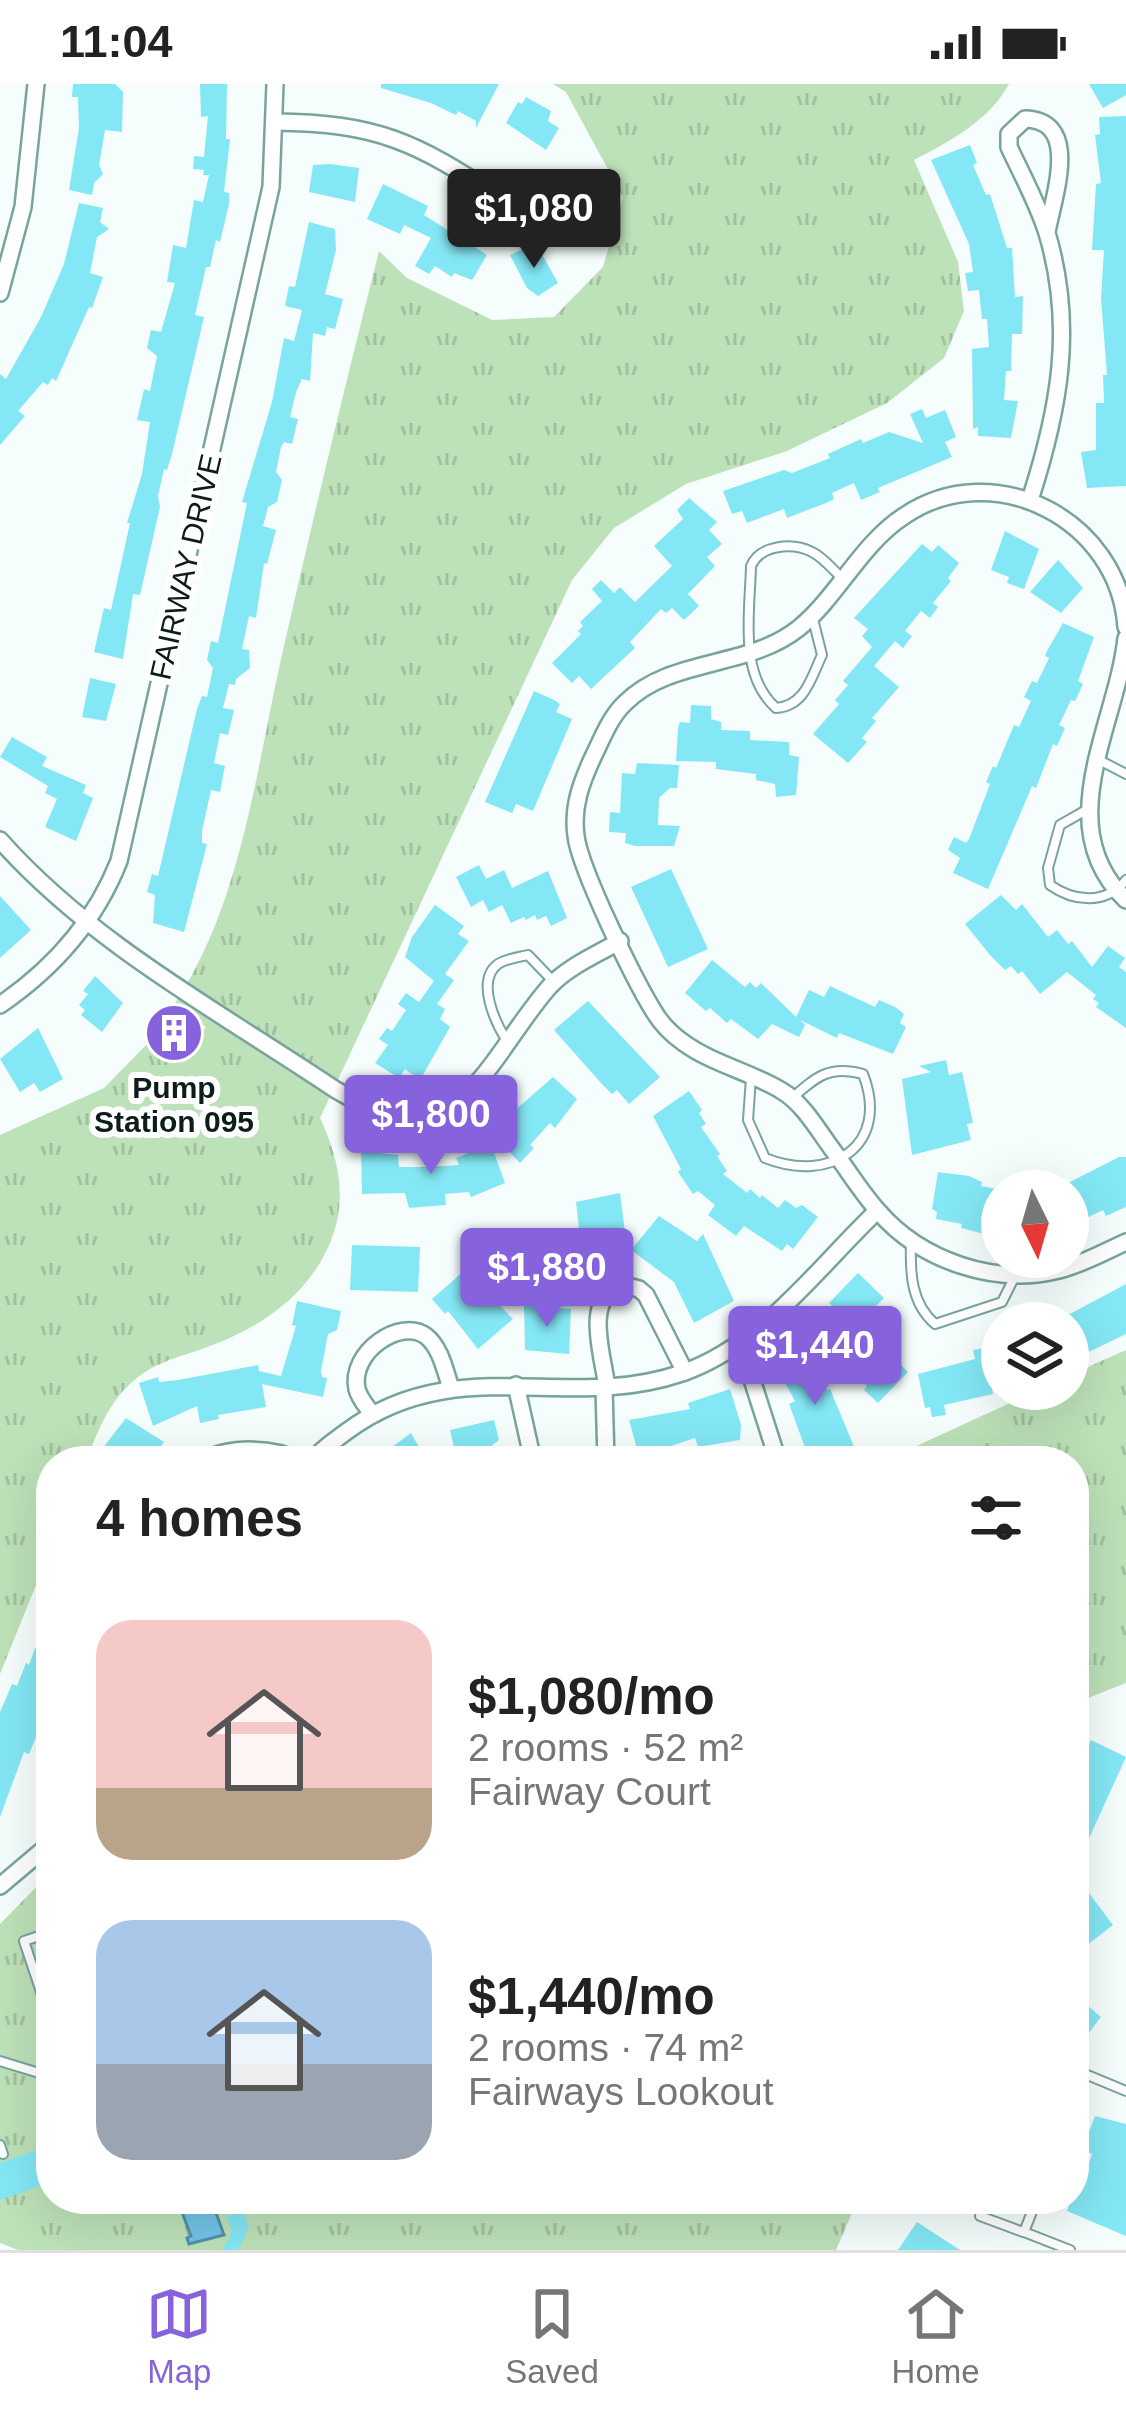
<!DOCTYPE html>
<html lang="en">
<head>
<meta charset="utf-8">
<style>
	:root { --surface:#fff; --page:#f6f6f6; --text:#222; --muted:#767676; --line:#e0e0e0; --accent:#8662dd }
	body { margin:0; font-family:Helvetica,sans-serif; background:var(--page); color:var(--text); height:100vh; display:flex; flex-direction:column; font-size:45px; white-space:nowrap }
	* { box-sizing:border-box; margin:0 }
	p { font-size:39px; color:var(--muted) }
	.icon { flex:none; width:66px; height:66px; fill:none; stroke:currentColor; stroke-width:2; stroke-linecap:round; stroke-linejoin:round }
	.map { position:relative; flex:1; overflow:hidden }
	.side { position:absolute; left:36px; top:1362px; width:1053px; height:768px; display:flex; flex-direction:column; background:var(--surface); border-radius:48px; box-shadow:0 12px 48px #0002 }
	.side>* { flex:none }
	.needle { width:78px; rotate:175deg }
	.controls { position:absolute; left:981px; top:1086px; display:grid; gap:24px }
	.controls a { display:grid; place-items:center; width:108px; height:108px; border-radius:50%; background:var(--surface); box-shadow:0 12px 48px #0002; font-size:60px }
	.price { position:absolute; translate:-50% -102px; padding:0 27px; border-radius:12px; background:var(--accent); color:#fff; font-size:39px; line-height:78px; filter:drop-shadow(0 3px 6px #0008) }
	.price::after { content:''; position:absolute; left:50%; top:72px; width:36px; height:27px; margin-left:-18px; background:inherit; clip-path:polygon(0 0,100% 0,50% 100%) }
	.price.selected { background:#222; color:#fff }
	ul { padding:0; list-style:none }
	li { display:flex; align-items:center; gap:36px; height:300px; padding:0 60px }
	li span { display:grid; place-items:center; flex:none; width:336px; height:240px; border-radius:36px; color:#555 }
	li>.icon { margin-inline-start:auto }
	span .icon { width:144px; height:144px; fill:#fffc; stroke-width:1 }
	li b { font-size:51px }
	h2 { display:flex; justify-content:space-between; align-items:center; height:144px; padding:0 60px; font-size:51px }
	.status { display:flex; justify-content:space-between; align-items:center; height:84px; padding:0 60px; background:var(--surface); direction:ltr }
	.status svg { height:33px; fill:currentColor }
	.tab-bar { display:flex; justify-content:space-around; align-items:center; height:168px; border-top:3px solid var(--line); background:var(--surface); font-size:33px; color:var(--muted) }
	.tab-bar a { display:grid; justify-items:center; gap:6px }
	.tab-bar .selected { color:var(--accent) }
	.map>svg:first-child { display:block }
</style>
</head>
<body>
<div class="status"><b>11:04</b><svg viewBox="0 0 49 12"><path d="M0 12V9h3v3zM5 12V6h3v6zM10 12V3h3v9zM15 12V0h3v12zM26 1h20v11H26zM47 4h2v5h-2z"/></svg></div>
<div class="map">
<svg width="1126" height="2166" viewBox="0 0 1126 2166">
	<defs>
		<pattern id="grass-tufts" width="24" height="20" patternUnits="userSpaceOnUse" patternTransform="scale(3)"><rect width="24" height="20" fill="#bde1b9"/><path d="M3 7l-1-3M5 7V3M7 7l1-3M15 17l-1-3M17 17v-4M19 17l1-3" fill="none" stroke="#a1c19e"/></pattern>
	</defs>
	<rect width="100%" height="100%" fill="#f5fefc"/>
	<g fill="url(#grass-tufts)">
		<path d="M553,0H1009C990,36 949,58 914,76L958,178L964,227L944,274L887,319L787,367L686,400L614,444L572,496L320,1034C339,1075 348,1115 330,1159C305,1218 250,1250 190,1269C168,1276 150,1282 132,1298C109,1318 97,1349 86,1377H51V1464L0,1590V1051L104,1004L149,958L187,974L206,943L174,921C241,820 255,692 281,575C312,438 345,302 379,167L407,194L492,236L554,233L603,183L623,113L566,8Z"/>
		<polygon points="1126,1266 1126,1599 1078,1618 1074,1627 1074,1377 884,1377 1040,1305 1068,1305 1068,1292"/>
		<polygon points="51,1788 51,2115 858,2115 836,2166 18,2166 0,2159 0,1840"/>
	</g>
	<polygon fill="#72c4e8" stroke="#5392aa" stroke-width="3" points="177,2115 211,2115 224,2151 189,2160 187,2154 191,2152"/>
	<g fill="#84e7f5">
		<polygon points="73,0 115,0 123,8 122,48 105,46 99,81 103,90 94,99 92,111 69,106 79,44 78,13 72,13"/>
		<polygon points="200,0 227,0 226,55 230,55 224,108 229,109 229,120 220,158 216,156 210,183 206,183 195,231 204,233 172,370 167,386 164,385 158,412 160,423 140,511 133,510 123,575 94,568 104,524 111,526 130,439 127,439 142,390 150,338 137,336 144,305 150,307 157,272 147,264 151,246 161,248 175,199 167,198 173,161 186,164 194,116 203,118 209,91 203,91 204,86 193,85 194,72 204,73 208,32 201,33"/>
		<polygon points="381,0 499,0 476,44 476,37 458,27 456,31 431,19 381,4"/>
		<polygon points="1089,0 1126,0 1126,11 1103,24"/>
		<polygon points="526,13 551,27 548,37 559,44 546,66 506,39 518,18 522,20"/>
		<polygon points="1126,32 1126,402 1087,404 1081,368 1096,366 1096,319 1104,319 1103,291 1107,291 1101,214 1104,166 1092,166 1096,100 1101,99 1095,51 1100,50 1099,33"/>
		<polygon points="970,61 977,79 973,81 986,111 990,110 1007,164 1012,164 1015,213 1023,212 1022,250 1012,250 1011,287 1006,287 1004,316 1018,317 1011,354 978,352 978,343 973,345 972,265 989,263 987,235 982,235 979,206 968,207 965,189 973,188 969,160 931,76"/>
		<polygon points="330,80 359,84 355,118 309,108 313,81"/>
		<polygon points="604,86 606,140 560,138 560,128 556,128 559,87 581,88 580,109"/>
		<polygon points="383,100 428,122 424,131 487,171 472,196 454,189 452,193 435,182 429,190 415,182 431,154 404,141 400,150 367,135"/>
		<polygon points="79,119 103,124 100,138 109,145 97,153 90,189 103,193 92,224 89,223 56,297 52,294 48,301 43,298 18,327 25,332 0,361 0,290 6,295 41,233 64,180"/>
		<polygon points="309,138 335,145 336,166 325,210 343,215 335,245 327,243 325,252 313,249 310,297 302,295 296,308 290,333 298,335 292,360 284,358 281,363 276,388 282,396 277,418 268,423 263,442 276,446 267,480 264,479 256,534 249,532 242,565 249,566 250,584 236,595 235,601 229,600 223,624 234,626 228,651 220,649 214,679 225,682 220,708 211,706 202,747 202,759 207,760 184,848 153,839 155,811 147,808 152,790 158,792 197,625 202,612 207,613 213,584 207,576 211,557 218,559 247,419 242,418 272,318 284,254 294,257 302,226 285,222 289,202 295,203"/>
		<polygon points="523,165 526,171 539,165 558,199 538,212 527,204 510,171"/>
		<polygon points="922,325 926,334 945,326 956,353 945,358 952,373 878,404 880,408 861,416 854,399 832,409 834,415 826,419 787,434 784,425 747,439 742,427 732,430 723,407 784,386 792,389 830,374 828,370 861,355 863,359 889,348 923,359 910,330"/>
		<polygon points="689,414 717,438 709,446 722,460 707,473 715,482 688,510 699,522 684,536 672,524 666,529 661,525 630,558 635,564 591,605 579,592 572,599 552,579 581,550 578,547 583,542 580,538 602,517 592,505 601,496 614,509 620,503 635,518 672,482 654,462 683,435 677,426"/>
		<polygon points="1005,447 1039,465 1024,505 1007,499 1009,493 991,486"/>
		<polygon points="922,460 932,468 938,461 959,479 948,494 951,497 933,519 938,523 930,534 921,527 905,547 912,552 903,564 895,557 874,582 899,603 872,634 876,637 862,654 867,658 848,679 813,650 839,620 835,616 848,601 843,597 872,563 862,552 868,545 854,534"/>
		<polygon points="1058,476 1083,504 1061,529 1030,508"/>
		<polygon points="1063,539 1094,553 1078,597 1083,600 1075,617 1071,616 1059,641 1065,644 1057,662 1053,660 1036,704 1032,702 988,805 953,789 960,774 948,766 954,753 966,759 969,755 990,700 986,698 993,682 996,684 1014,641 1019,643 1031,617 1024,613 1032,597 1037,599 1049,574 1045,572 1047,567"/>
		<polygon points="90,594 116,600 106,637 82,633"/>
		<polygon points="534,607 554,616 560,620 556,628 572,635 533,727 516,720 512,729 485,718"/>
		<polygon points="691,621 711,622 711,635 721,638 721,646 750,647 750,656 789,658 789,671 799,673 796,711 776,713 775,700 756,696 756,690 716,685 716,678 676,677 678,644 680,638 690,639"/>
		<polygon points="12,653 47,673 42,682 86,701 83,709 93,714 76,757 45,743 57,715 45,709 48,702 0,673"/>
		<polygon points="637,679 679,681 677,704 670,704 659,714 658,741 680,742 674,762 635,762 625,759 626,749 609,748 610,728 620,729 622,689 635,690"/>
		<polygon points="479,781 486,795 504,786 512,804 548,787 567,834 551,842 546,832 537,836 535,831 526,836 524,833 511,839 502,821 489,828 483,816 471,823 456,793"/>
		<polygon points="671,785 708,865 668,883 631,803"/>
		<polygon points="1001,811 1016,826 1022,820 1048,853 1057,846 1068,860 1072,857 1092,883 1108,862 1125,874 1119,883 1126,888 1126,944 1096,923 1099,919 1093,915 1096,911 1067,888 1040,910 1022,887 1018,890 1011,882 1005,886 990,871 965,840"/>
		<polygon points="0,812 31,846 0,874"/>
		<polygon points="435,821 464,842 458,850 469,857 445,890 454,896 437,920 445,925 440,935 450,943 420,996 405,985 399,994 375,979 388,961 379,955 387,944 392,947 406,926 398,920 406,909 419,918 434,897 405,873 412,853"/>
		<polygon points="712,876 745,903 750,898 756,904 761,899 796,933 809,906 824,913 830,902 875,923 879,916 895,923 904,930 900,939 906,943 893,970 839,949 837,954 800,936 805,941 799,953 772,940 758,955 731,935 727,939 710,924 706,927 685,909"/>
		<polygon points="95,892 123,919 102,948 81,931 85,926 79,921 88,910 83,907"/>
		<polygon points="588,917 660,993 629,1020 617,1006 612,1010 601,999 554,946"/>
		<polygon points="38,944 63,995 40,1008 34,999 20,1008 0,975"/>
		<polygon points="946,976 949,991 962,988 973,1039 967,1040 971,1056 912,1071 902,995 931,988 919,982"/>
		<polygon points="553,993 577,1015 555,1044 550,1039 530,1061 534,1064 520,1079 490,1048"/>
		<polygon points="689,1007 702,1026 699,1029 706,1040 701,1043 720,1070 717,1072 727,1087 723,1090 747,1109 750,1105 760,1114 762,1111 778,1124 785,1116 796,1124 802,1121 818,1133 793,1165 787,1160 782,1167 744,1142 736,1152 708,1131 715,1121 698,1107 693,1110 678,1088 681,1085 653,1032"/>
		<polygon points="491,1060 505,1099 471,1113 469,1108 445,1110 446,1121 409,1124 405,1109 362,1110 361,1067 398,1071 399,1083 427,1083 459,1081 456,1074"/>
		<polygon points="1119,1073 1126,1073 1126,1123 1106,1132 1103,1126 1068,1143 1068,1099"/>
		<polygon points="938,1088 969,1092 982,1098 981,1102 1002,1106 1002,1150 985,1150 961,1144 962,1140 936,1135 937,1128 932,1125"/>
		<polygon points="620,1109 626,1156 581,1163 576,1118"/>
		<polygon points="659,1132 697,1157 703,1150 734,1217 694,1239 674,1198 631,1166"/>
		<polygon points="540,1154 584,1170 562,1215 523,1195"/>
		<polygon points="352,1161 420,1163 418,1208 350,1206"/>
		<polygon points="465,1186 513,1235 478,1265 448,1227 445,1230 432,1215"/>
		<polygon points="858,1189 884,1214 876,1222 889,1234 883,1240 890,1247 884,1253 901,1269 895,1275 908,1288 878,1319 864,1306 867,1302 862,1295 868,1289 849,1271 855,1266 842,1254 849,1247 848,1237 829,1219"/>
		<polygon points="1126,1200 1126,1250 1068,1278 1068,1231"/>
		<polygon points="297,1217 341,1227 337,1246 328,1250 321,1287 322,1293 327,1294 323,1313 262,1300 266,1323 218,1331 219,1335 200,1339 197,1322 153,1342 139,1299 158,1293 159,1298 178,1296 258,1281 259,1287 281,1292 296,1242 292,1241"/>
		<polygon points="524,1222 571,1225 569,1270 525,1266"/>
		<polygon points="810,1259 827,1306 830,1305 860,1377 810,1377 789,1320 795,1317 772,1275"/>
		<polygon points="994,1262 995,1266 1002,1263 1002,1302 992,1304 993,1310 944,1321 946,1331 932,1333 930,1323 925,1324 918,1290 975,1275 973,1266"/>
		<polygon points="730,1305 741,1341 740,1356 698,1363 695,1354 671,1362 672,1367 639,1372 629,1336 690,1325 688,1319"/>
		<polygon points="126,1334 164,1358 151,1377 110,1377 99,1369"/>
		<polygon points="494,1336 499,1356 490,1363 493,1375 462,1377 461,1371 456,1372 450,1346"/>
		<polygon points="411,1349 427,1377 373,1377"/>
		<polygon points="51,1541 51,1628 47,1627 29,1670 24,1668 0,1733 0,1628 12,1600 17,1602 26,1579 29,1581 35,1564 40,1567"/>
		<polygon points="1091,1656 1126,1673 1085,1763 1074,1758 1074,1688"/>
		<polygon points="1074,1789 1113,1841 1082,1865 1074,1854"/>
		<polygon points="1074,1910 1101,1933 1074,1969"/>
		<polygon points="1095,2032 1126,2040 1126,2152 1067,2127 1079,2094 1084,2095 1092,2070 1082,2066"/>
		<polygon points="51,2061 51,2083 46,2085 51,2098 0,2116 0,2079"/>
		<polygon points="243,2127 249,2144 238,2166 223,2166 232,2148 226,2133"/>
		<polygon points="917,2138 960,2166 898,2166"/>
	</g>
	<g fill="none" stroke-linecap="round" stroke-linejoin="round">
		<g stroke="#79a49e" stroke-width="12">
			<g id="lane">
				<path d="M813,535L822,571C811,594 805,622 776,624C738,590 750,529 751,482C760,461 792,458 812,468C823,473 833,486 842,494"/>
				<polyline points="1099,676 1126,690"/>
				<path d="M1088,725L1060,741L1048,784L1050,801C1074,818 1106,821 1126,796"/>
				<path d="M507,957C496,940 475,897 498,880C505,875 519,873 528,871L553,897"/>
				<path d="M751,994L748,1036L765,1074C830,1100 891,1062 863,990C830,981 817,992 792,1014"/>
				<path d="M911,1159C910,1189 911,1219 935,1240L1002,1218L1015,1192"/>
				<polyline points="51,1848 24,1857 51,1938"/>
				<polyline points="0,1977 39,1989 51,1988"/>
				<polyline points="1074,2018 1085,1990 1126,2007"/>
				<polyline points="0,2061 3,2070"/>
				<polyline points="986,2115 980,2132 1023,2148"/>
				<polyline points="1037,2115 1024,2148 1070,2166"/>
			</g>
		</g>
		<g stroke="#79a49e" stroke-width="20">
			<g id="street">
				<path d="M275,38C377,39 416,58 499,113"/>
				<polyline points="0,209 23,123 36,0"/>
				<path d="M1030,416C1059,326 1075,243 1047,149C1038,120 1022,91 1009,63V50L1025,35C1082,36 1053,114 1047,148"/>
				<path d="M1126,543C1119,436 994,371 904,432C861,460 838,512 799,544C748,585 671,573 625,619C610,633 602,655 593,673C581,699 572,723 576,752C580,785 634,895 653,926C661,940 671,950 684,959C713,980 751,988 782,1007C804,1020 819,1048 835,1069C849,1088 862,1109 878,1127C921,1177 995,1202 1059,1186C1083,1180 1104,1168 1126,1158"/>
				<path d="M1126,554C1117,640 1049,742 1126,816"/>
				<path d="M0,756C91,859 223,930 336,1006C463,1080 484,977 550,902C569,882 596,871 620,857"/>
				<path d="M0,921C54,884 95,838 119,777L271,103L275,0"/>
				<polyline points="740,1258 778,1377"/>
				<polyline points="516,1301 533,1377"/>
				<polyline points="604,1304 606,1377"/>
				<path d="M607,1304C603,1270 583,1217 620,1200L639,1205L646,1211L685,1288"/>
				<path d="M372,1330C367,1323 359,1314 357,1305C349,1268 401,1233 426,1252C441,1264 445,1287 451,1304"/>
				<path d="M203,1377C230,1362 272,1363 300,1377"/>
				<path d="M312,1377C321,1365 334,1357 346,1348C455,1266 566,1329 682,1289C763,1261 817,1184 877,1127"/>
				<polyline points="0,1802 51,1759"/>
			</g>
		</g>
		<use href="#lane" stroke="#fff" stroke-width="8"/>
		<use href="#street" stroke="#fff" stroke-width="15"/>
	</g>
	<defs>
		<g id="building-disc" transform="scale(3)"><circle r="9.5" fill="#8662dd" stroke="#fff"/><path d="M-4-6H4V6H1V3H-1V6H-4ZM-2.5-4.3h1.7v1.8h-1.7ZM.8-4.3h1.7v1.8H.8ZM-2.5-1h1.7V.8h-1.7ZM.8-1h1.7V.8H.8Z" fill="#fff"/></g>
	</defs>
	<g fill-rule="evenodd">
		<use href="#building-disc" x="174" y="949"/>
	</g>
	<g text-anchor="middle" stroke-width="12" stroke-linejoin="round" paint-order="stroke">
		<g font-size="30" fill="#0c1d1b" stroke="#fff">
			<text transform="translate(186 483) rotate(-77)" y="10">FAIRWAY DRIVE</text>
		</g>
		<g font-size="30" font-weight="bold" fill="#0c1d1b" stroke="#fff">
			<text x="174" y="1014">Pump<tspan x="174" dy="34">Station 095</tspan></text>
		</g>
	</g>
</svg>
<div class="controls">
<a><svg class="needle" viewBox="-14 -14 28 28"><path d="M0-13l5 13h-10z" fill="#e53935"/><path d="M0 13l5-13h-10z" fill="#767676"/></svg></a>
<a><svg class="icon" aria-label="layers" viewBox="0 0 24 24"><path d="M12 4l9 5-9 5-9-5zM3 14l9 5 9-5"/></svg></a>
</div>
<b class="price selected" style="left:534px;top:187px">$1,080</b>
<b class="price" style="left:431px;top:1093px">$1,800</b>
<b class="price" style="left:547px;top:1246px">$1,880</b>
<b class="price" style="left:815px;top:1324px">$1,440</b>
<section class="side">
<h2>4 homes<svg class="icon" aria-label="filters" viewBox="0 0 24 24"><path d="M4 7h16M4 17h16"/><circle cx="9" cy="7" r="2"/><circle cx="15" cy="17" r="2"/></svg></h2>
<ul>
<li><span style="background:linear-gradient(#f6c9c9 70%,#b9a48a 0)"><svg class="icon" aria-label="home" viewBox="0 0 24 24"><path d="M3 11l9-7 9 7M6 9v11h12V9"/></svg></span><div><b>$1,080/mo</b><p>2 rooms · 52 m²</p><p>Fairway Court</p></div></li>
<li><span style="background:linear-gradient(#a9c7e8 60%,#9aa5b1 0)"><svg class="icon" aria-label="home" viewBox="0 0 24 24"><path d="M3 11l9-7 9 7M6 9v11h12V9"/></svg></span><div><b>$1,440/mo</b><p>2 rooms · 74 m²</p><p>Fairways Lookout</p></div></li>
</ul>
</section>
</div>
<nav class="tab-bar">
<a class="selected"><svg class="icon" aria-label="map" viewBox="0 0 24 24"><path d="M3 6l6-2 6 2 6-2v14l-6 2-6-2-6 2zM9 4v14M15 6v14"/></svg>Map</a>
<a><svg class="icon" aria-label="saved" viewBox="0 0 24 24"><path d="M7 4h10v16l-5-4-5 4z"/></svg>Saved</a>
<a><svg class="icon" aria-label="home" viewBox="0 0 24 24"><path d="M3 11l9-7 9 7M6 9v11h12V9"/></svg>Home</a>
</nav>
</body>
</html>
